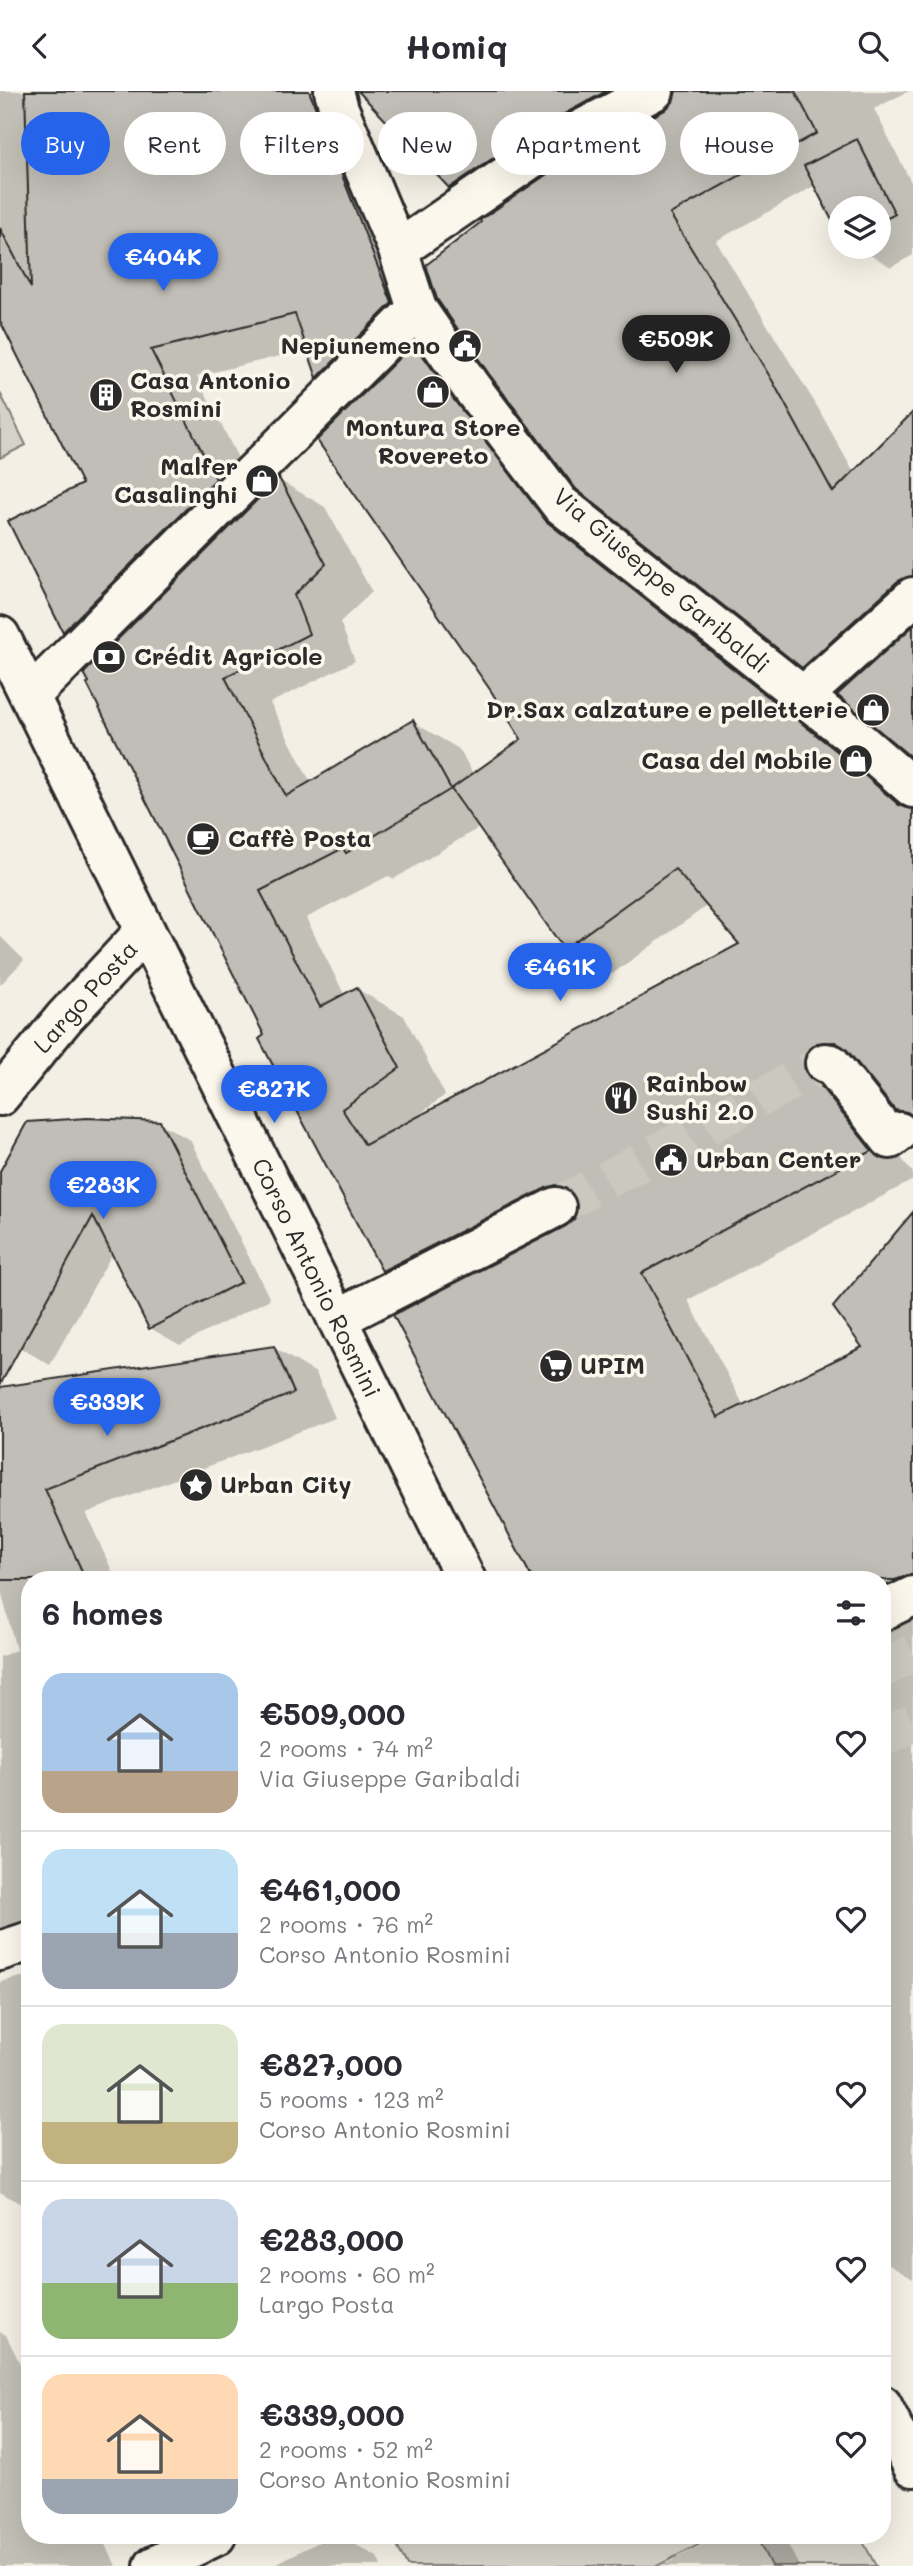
<!DOCTYPE html>
<html lang="en">
<head>
<meta charset="utf-8">
<style>
	:root { --surface:#fff; --page:#f7f7f7; --text:#2b2b33; --muted:#7c7c81; --line:#e1e1e2; --accent:#2563eb }
	body { margin:0; font-family:Mali,sans-serif; background:var(--page); color:var(--text); height:100vh; display:flex; flex-direction:column; font-size:26px; white-space:nowrap }
	* { box-sizing:border-box; margin:0 }
	p { font-size:23px; color:var(--muted) }
	.icon { flex:none; width:38px; height:38px; fill:none; stroke:currentColor; stroke-width:2; stroke-linecap:round; stroke-linejoin:round }
	.map { position:relative; flex:1; overflow:hidden }
	.sheet { position:absolute; left:21px; top:1480px; width:870px; height:973px; display:flex; flex-direction:column; background:var(--surface); border-radius:28px; box-shadow:0 7px 28px #0002 }
	.sheet>* { flex:none }
	.top-card { position:absolute; left:21px; top:21px; width:872px; height:63px; display:flex; gap:14px }
	.buttons { position:absolute; left:828px; top:105px; display:grid; gap:14px }
	.buttons a { display:grid; place-items:center; width:63px; height:63px; border-radius:50%; background:var(--surface); box-shadow:0 7px 28px #0002; font-size:35px }
	.price { position:absolute; translate:-50% -60px; padding:0 16px; border-radius:24px; background:var(--accent); color:#fff; font-size:23px; line-height:46px; filter:drop-shadow(0 2px 4px #0008) }
	.price::after { content:''; position:absolute; left:50%; top:42px; width:21px; height:16px; margin-left:-10px; background:inherit; clip-path:polygon(0 0,100% 0,50% 100%) }
	.price.on { background:#222; color:#fff }
	ul { padding:0; list-style:none }
	li { display:flex; align-items:center; gap:21px; height:175px; padding:0 21px }
	li+li { border-top:2px solid var(--line) }
	li span { display:grid; place-items:center; flex:none; width:196px; height:140px; border-radius:21px; color:#555 }
	li>.icon { margin-inline-start:auto }
	span .icon { width:84px; height:84px; fill:#fffc; stroke-width:1 }
	li b { font-size:30px }
	h2 { display:flex; justify-content:space-between; align-items:center; height:84px; padding:0 21px; font-size:30px }
	.tag { padding:0 24px; border-radius:32px; background:var(--surface); box-shadow:0 7px 28px #0002; font-size:24px; line-height:63px }
	.tag.on { background:var(--accent); color:#fff }
	header { display:flex; justify-content:space-between; align-items:center; height:91px; padding:0 21px; background:var(--surface); font-size:32px; font-weight:800 }
	.map>svg:first-child { display:block }
</style>
</head>
<body>
<header><svg class="icon" aria-label="back" viewBox="0 0 24 24"><path d="M15 5l-7 7 7 7"/></svg>Homiq<svg class="icon" aria-label="search" viewBox="0 0 24 24"><circle cx="10" cy="10" r="6"/><path d="M15 15l6 6"/></svg></header>
<div class="map">
<svg width="913" height="2475" viewBox="0 0 913 2475">
	<rect width="100%" height="100%" fill="#f3efe4"/>
	<filter id="ink" filterUnits="userSpaceOnUse"><feTurbulence type="fractalNoise" baseFrequency=".0143" numOctaves="2"/><feDisplacementMap in="SourceGraphic" scale="14" xChannelSelector="R" yChannelSelector="G"/><feConvolveMatrix kernelMatrix="1 2 1 2 8 2 1 2 1" color-interpolation-filters="sRGB"/></filter>
	<g filter="url(#ink)">
		<g fill="#d5d2c9" stroke="#807e7a" stroke-width="2">
			<polygon points="0,302 26,354 0,367"/>
			<polygon points="392,2445 716,2445 657,2475 407,2475"/>
			<polygon points="756,2445 860,2445 876,2475 771,2475"/>
		</g>
		<g fill="#0003" fill-rule="evenodd">
			<path d="M0,0H344L438,239L420,257L461,281L500,338L913,714V1028L897,1018L865,978L855,984L865,1021L913,1082V1089L688,1209L744,1315L865,1257L913,1136V2188L882,2170V1489H536L396,1224L431,1206L384,1179L266,945L106,563L65,539L10,431L85,394L0,230ZM309,258L318,286L359,309L492,599L524,649L474,684L459,658L413,631L311,692L270,612L355,570L340,531L372,501L325,416L279,389L259,409L197,285ZM480,736L566,856L612,883L708,814L741,854L417,1028L416,1026L445,1004L404,925L357,898L345,905L306,827L388,785L394,788Z"/>
			<polygon points="360,0 909,0 874,18 913,95 913,164 891,176 856,156 878,156 878,117 840,117 840,141 816,94 716,150 818,317 854,382 913,324 913,666 845,599 803,575 495,121 450,96"/>
			<polygon points="0,845 24,869 0,894"/>
			<polygon points="160,1032 190,1049 270,1208 180,1254 150,1237 113,1161 50,1274 0,1245 0,1083"/>
			<polygon points="274,1257 316,1282 335,1327 86,1422 116,1489 30,1489 30,1831 0,1843 0,1566 16,1559 0,1495 0,1297"/>
			<polygon points="30,1884 30,2118 0,2101 0,1891"/>
			<polygon points="0,2241 6,2244 30,2293 30,2445 102,2445 116,2475 0,2475"/>
			<polygon points="331,2445 341,2445 377,2466 381,2475 271,2475"/>
			<polygon points="720,2445 772,2445 788,2454 799,2475 661,2475"/>
		</g>
		<g fill="#c0beb6" stroke="#2b2b2b" stroke-width="2" fill-rule="evenodd">
			<polygon points="25,0 309,0 392,212 317,287 295,223 151,259 216,388 63,541 8,430 82,393 0,230 0,137 31,197"/>
			<polygon points="358,0 607,0 536,38 449,97"/>
			<polygon points="676,0 795,0 817,42 670,123 772,289 833,401 913,321 913,485 898,490 802,577 576,398 489,283 437,208 426,174 481,131 480,129 559,75 665,19 673,11"/>
			<polygon points="857,48 895,123 878,132 878,117 840,117 840,145 804,75"/>
			<path d="M414,252L454,309L546,430L838,661L899,714L913,718V1025L907,1021L895,1019L847,959L835,951L817,952L809,958L804,968L805,980L811,988L818,992L872,1060L642,1182L718,1326L862,1256L833,1216L913,1121V1483L895,1489H533L393,1224L566,1135L575,1127L578,1116L576,1107L567,1097L556,1094L546,1097L382,1180L259,948L264,944L87,593L89,591L84,582L279,387L326,473L294,504L309,543L225,586L286,705L413,629L451,698L521,648L491,600L317,349ZM451,698L564,858L675,778L739,853L365,1054L342,1018L400,977L357,896L320,916L260,800L343,757L346,762Z"/>
			<polygon points="913,535 913,668 837,604"/>
			<polygon points="87,1027 160,1030 241,1191 149,1238 93,1125 0,1294 0,1080 27,1031"/>
			<polygon points="274,1255 294,1302 45,1398 86,1489 0,1489 0,1296"/>
		</g>
		<g fill="none" stroke-linecap="round" stroke-linejoin="round">
			<g stroke="#cbc8bf" stroke-width="38" stroke-dasharray="38 19" stroke-linecap="butt">
				<polyline points="556,1116 825,972"/>
				<polyline points="882,1578 913,1562"/>
				<polyline points="882,1647 913,1632"/>
			</g>
			<g stroke="#2b2b2b" stroke-width="44">
				<g id="street">
					<polyline points="334,0 339,18 398,159 417,218 471,296 560,413 852,644 913,697"/>
					<polyline points="398,159 548,56 654,0"/>
					<polyline points="30,605 417,218"/>
					<polyline points="802,606 913,506"/>
					<polyline points="825,972 831,973 890,1048 899,1041"/>
					<polyline points="0,1005 64,927 145,840"/>
					<polyline points="337,1228 556,1116"/>
					<polyline points="882,1520 913,1505"/>
					<polyline points="0,1860 30,1850"/>
					<polyline points="154,2475 216,2445"/>
				</g>
			</g>
			<g stroke="#2b2b2b" stroke-width="44">
				<g id="secondary">
					<polyline points="0,545 466,1489"/>
					<polyline points="882,2314 913,2376"/>
				</g>
			</g>
			<use href="#street" stroke="#fbf7ec" stroke-width="38"/>
			<use href="#secondary" stroke="#fbf7ec" stroke-width="38"/>
		</g>
	</g>
	<defs>
		<g id="civic-disc" transform="scale(1.75)"><circle r="9.5" fill="#2b2b2b" stroke="#fbf7ec"/><path d="M-.6-6.5H3V-4.5H.6V-3L4-1V1h2V6H-6V1h2V-1L-.6-3ZM-1.2 2.5V6h2.4V2.5Z" fill="#fff"/></g>
		<g id="shop-disc" transform="scale(1.75)"><circle r="9.5" fill="#2b2b2b" stroke="#fbf7ec"/><path d="M-5-2.5h2.3a2.7 3.5 0 0 1 5.4 0H5L5.5 6h-11ZM-1.5-2.5h3a1.5 2.3 0 0 0-3 0Z" fill="#fff"/></g>
		<g id="building-disc" transform="scale(1.75)"><circle r="9.5" fill="#2b2b2b" stroke="#fbf7ec"/><path d="M-4-6H4V6H1V3H-1V6H-4ZM-2.5-4.3h1.7v1.8h-1.7ZM.8-4.3h1.7v1.8H.8ZM-2.5-1h1.7V.8h-1.7ZM.8-1h1.7V.8H.8Z" fill="#fff"/></g>
		<g id="bank-disc" transform="scale(1.75)"><circle r="9.5" fill="#2b2b2b" stroke="#fbf7ec"/><path d="M-6-4H6V4H-6ZM0-2.3a2.3 2.3 0 1 0 0 4.6a2.3 2.3 0 1 0 0-4.6Z" fill="#fff"/></g>
		<g id="cafe-disc" transform="scale(1.75)"><circle r="9.5" fill="#2b2b2b" stroke="#fbf7ec"/><path d="M-5.5-4.5H6V0H3Q3 3.5 0 3.5H-2.5Q-5.5 3.5-5.5 0ZM3-3.2v2h1.7v-2ZM-6 4.5H4V6H-6Z" fill="#fff"/></g>
		<g id="restaurant-disc" transform="scale(1.75)"><circle r="9.5" fill="#2b2b2b" stroke="#fbf7ec"/><path d="M-5-6h1v4h1v-4h1v4h1v-4h1v5L-1.5 .5V6h-2V.5L-5-1ZM5-6V6H3V1.5H1.5Q1.5-4 5-6Z" fill="#fff"/></g>
		<g id="supermarket-disc" transform="scale(1.75)"><circle r="9.5" fill="#2b2b2b" stroke="#fbf7ec"/><path d="M-6-5.5h2.5l.6 2H6L4.5 2H-2.5L-4.4-4H-6ZM-1.5 3.2a1.3 1.3 0 1 0 .1 0ZM3 3.2a1.3 1.3 0 1 0 .1 0Z" fill="#fff"/></g>
		<g id="sight-disc" transform="scale(1.75)"><circle r="9.5" fill="#2b2b2b" stroke="#fbf7ec"/><path d="M0-6L1.8-2.2L6-1.7L2.9 1.2L3.7 5.4L0 3.3L-3.7 5.4L-2.9 1.2L-6-1.7L-1.8-2.2Z" fill="#fff"/></g>
	</defs>
	<g fill-rule="evenodd">
		<use href="#civic-disc" x="465" y="255"/>
		<use href="#shop-disc" x="433" y="301"/>
		<use href="#building-disc" x="106" y="304"/>
		<use href="#shop-disc" x="262" y="390"/>
		<use href="#bank-disc" x="109" y="566"/>
		<use href="#shop-disc" x="873" y="619"/>
		<use href="#shop-disc" x="856" y="670"/>
		<use href="#cafe-disc" x="203" y="748"/>
		<use href="#restaurant-disc" x="621" y="1007"/>
		<use href="#civic-disc" x="671" y="1069"/>
		<use href="#supermarket-disc" x="556" y="1275"/>
		<use href="#sight-disc" x="196" y="1394"/>
	</g>
	<g text-anchor="middle" stroke-width="7" stroke-linejoin="round" paint-order="stroke">
		<g font-size="24" font-weight="bold" fill="#2b2b2b" stroke="#fbf7ec" text-anchor="start">
			<text x="440" y="263" text-anchor="end">Nepiunemeno</text>
			<text x="130" y="298">Casa Antonio<tspan x="130" dy="28">Rosmini</tspan></text>
			<text x="433" y="345" text-anchor="middle">Montura Store<tspan x="433" dy="28">Rovereto</tspan></text>
			<text x="238" y="384" text-anchor="end">Malfer<tspan x="238" dy="28">Casalinghi</tspan></text>
			<text x="134" y="574">Crédit Agricole</text>
			<text x="848" y="627" text-anchor="end">Dr.Sax calzature e pelletterie</text>
			<text x="832" y="678" text-anchor="end">Casa del Mobile</text>
			<text x="228" y="756">Caffè Posta</text>
			<text x="646" y="1001">Rainbow<tspan x="646" dy="28">Sushi 2.0</tspan></text>
			<text x="696" y="1077">Urban Center</text>
			<text x="580" y="1283">UPIM</text>
			<text x="220" y="1402">Urban City</text>
		</g>
		<g font-size="24" fill="#2b2b2b" stroke="#fbf7ec">
			<text transform="translate(661 490) rotate(40)" y="8">Via Giuseppe Garibaldi</text>
			<text transform="translate(86 906) rotate(-48)" y="8">Largo Posta</text>
			<text transform="translate(316 1187) rotate(64)" y="8">Corso Antonio Rosmini</text>
		</g>
	</g>
</svg>
<div class="buttons">
<a><svg class="icon" aria-label="layers" viewBox="0 0 24 24"><path d="M12 4l9 5-9 5-9-5zM3 14l9 5 9-5"/></svg></a>
</div>
<b class="price" style="left:163px;top:202px">€404K</b>
<b class="price on" style="left:676px;top:284px">€509K</b>
<b class="price" style="left:560px;top:912px">€461K</b>
<b class="price" style="left:274px;top:1034px">€827K</b>
<b class="price" style="left:103px;top:1130px">€283K</b>
<b class="price" style="left:107px;top:1347px">€339K</b>
<div class="top-card">
<a class="tag on">Buy</a>
<a class="tag">Rent</a>
<a class="tag">Filters</a>
<a class="tag">New</a>
<a class="tag">Apartment</a>
<a class="tag">House</a>
</div>
<section class="sheet">
<h2>6 homes<svg class="icon" aria-label="filters" viewBox="0 0 24 24"><path d="M4 7h16M4 17h16"/><circle cx="9" cy="7" r="2"/><circle cx="15" cy="17" r="2"/></svg></h2>
<ul>
<li><span style="background:linear-gradient(#a9c7e8 70%,#b9a48a 0)"><svg class="icon" aria-label="home" viewBox="0 0 24 24"><path d="M3 11l9-7 9 7M6 9v11h12V9"/></svg></span><div><b>€509,000</b><p>2 rooms · 74 m²</p><p>Via Giuseppe Garibaldi</p></div><svg class="icon" aria-label="heart" viewBox="0 0 24 24"><path d="M12 20l-8-8c-3-5 5-10 8-4 3-6 11-1 8 4z"/></svg></li>
<li><span style="background:linear-gradient(#bfe0f5 60%,#9aa5b1 0)"><svg class="icon" aria-label="home" viewBox="0 0 24 24"><path d="M3 11l9-7 9 7M6 9v11h12V9"/></svg></span><div><b>€461,000</b><p>2 rooms · 76 m²</p><p>Corso Antonio Rosmini</p></div><svg class="icon" aria-label="heart" viewBox="0 0 24 24"><path d="M12 20l-8-8c-3-5 5-10 8-4 3-6 11-1 8 4z"/></svg></li>
<li><span style="background:linear-gradient(#dfe7d0 70%,#c2b280 0)"><svg class="icon" aria-label="home" viewBox="0 0 24 24"><path d="M3 11l9-7 9 7M6 9v11h12V9"/></svg></span><div><b>€827,000</b><p>5 rooms · 123 m²</p><p>Corso Antonio Rosmini</p></div><svg class="icon" aria-label="heart" viewBox="0 0 24 24"><path d="M12 20l-8-8c-3-5 5-10 8-4 3-6 11-1 8 4z"/></svg></li>
<li><span style="background:linear-gradient(#c9d6e8 60%,#8fb573 0)"><svg class="icon" aria-label="home" viewBox="0 0 24 24"><path d="M3 11l9-7 9 7M6 9v11h12V9"/></svg></span><div><b>€283,000</b><p>2 rooms · 60 m²</p><p>Largo Posta</p></div><svg class="icon" aria-label="heart" viewBox="0 0 24 24"><path d="M12 20l-8-8c-3-5 5-10 8-4 3-6 11-1 8 4z"/></svg></li>
<li><span style="background:linear-gradient(#ffd9b3 75%,#9aa5b1 0)"><svg class="icon" aria-label="home" viewBox="0 0 24 24"><path d="M3 11l9-7 9 7M6 9v11h12V9"/></svg></span><div><b>€339,000</b><p>2 rooms · 52 m²</p><p>Corso Antonio Rosmini</p></div><svg class="icon" aria-label="heart" viewBox="0 0 24 24"><path d="M12 20l-8-8c-3-5 5-10 8-4 3-6 11-1 8 4z"/></svg></li>
</ul>
</section>
</div>
</body>
</html>
